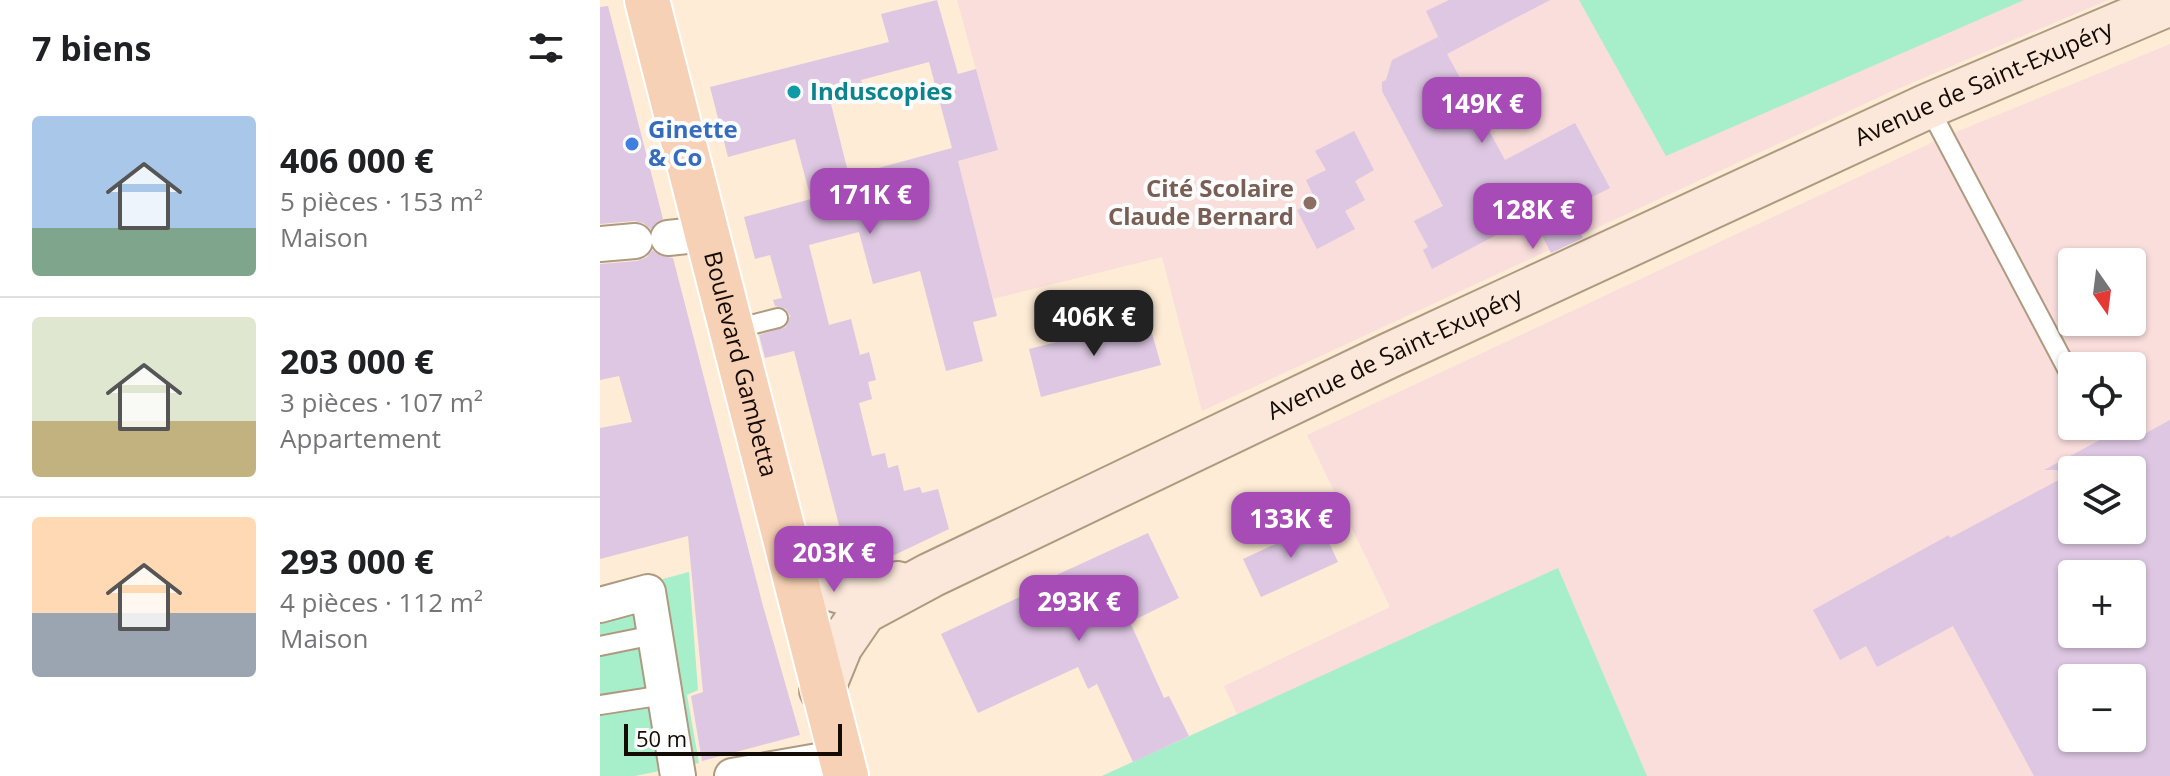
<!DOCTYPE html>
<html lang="fr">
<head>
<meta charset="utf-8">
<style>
	:root { --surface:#fff; --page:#f6f6f6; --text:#202124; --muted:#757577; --line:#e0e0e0; --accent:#a74bb6 }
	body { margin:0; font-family:"Open Sans",sans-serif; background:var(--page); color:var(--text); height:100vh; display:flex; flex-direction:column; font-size:30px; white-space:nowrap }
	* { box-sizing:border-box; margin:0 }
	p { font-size:26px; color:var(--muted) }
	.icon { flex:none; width:44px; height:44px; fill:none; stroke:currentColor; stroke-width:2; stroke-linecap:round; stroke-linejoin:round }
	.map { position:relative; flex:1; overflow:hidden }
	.side { display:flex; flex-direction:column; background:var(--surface); width:600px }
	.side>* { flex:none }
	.needle { width:52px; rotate:166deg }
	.fabs { position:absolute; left:1458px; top:248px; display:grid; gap:16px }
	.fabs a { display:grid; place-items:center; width:88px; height:88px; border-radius:8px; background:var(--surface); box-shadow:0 2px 6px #0004; font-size:40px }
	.scale { position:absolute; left:24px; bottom:20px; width:218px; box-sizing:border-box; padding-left:8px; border:4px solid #130b04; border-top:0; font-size:22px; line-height:28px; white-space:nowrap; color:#130b04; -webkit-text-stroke:6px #fcfcfc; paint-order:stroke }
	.price { position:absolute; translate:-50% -68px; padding:0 18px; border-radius:16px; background:var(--accent); color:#fff; font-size:26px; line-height:52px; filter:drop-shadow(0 2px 4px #0008) }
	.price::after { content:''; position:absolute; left:50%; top:48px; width:24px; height:18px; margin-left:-12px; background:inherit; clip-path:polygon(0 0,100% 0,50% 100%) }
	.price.active { background:#222; color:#fff }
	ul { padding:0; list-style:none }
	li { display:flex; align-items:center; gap:24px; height:200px; padding:0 32px }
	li+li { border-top:2px solid var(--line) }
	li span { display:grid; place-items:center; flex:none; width:224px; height:160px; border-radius:8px; color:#555 }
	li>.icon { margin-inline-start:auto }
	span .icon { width:96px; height:96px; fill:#fffc; stroke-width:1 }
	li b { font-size:34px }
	h2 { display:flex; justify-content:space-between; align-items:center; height:96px; padding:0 32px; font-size:34px }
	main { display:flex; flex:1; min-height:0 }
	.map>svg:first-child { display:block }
</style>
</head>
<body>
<main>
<section class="side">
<h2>7 biens<svg class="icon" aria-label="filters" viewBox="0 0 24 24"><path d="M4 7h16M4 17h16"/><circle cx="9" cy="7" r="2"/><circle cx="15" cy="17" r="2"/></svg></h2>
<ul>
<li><span style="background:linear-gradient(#a9c7e8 70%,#7fa58c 0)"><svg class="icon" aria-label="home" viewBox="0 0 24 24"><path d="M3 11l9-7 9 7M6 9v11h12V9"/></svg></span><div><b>406 000 €</b><p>5 pièces · 153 m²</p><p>Maison</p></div></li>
<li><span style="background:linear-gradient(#dfe7d0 65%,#c2b280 0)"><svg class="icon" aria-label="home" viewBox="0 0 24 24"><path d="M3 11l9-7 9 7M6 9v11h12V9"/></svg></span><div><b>203 000 €</b><p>3 pièces · 107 m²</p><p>Appartement</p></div></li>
<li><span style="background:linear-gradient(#ffd9b3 60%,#9aa5b1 0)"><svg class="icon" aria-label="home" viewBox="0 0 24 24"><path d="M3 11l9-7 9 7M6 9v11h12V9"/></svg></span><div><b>293 000 €</b><p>4 pièces · 112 m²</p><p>Maison</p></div></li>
</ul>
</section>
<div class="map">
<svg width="1570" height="776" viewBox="0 0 1570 776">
	<rect width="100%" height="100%" fill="#feecd6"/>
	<g fill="#f9dedb" fill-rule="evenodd">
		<polygon points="357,0 1508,0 1288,93 602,411 562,257 393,299 358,161 398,150"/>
		<path d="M1570,44V776H502L637,714L624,686L790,607L707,435L1344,137ZM1472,262H1532V322H1472ZM1472,366H1532V426H1472ZM1472,470H1532V530H1472ZM1472,574H1532V634H1472ZM1472,678H1532V738H1472Z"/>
	</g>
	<g fill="#a7efca">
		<polygon points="979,0 1424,0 1066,156"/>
		<polygon points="958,568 1047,776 502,776"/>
		<polygon points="89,572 98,690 87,695 99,763 35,776 0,776 0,596"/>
	</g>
	<g fill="#ddc7e2" fill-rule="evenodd">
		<path d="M337,0L358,74L376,69L398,150L358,161L397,316L373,322L383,361L346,371L320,271L273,284L259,232L209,245L229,325L251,319L260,355L269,352L276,380L268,382L272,399L259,403L272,456L285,453L288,468L298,465L304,491L320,487L322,493L338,489L349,529L286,559L281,548L247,556L194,351L165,358L159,335L186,327L190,316L186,309L175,306L173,300L182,298L170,255L155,259L144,217L211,199L195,139L128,157L110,87L289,42L281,14ZM329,62L352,148L249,176L231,104L265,96L261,80Z"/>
		<polygon points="849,0 950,0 847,54 905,160 975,123 1010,188 968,209 983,238 951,253 932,216 832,269 823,250 828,247 814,221 843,206 782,91 782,82 786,80 792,60 838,37 845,51 826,11"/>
		<polygon points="8,6 63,219 51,229 43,223 34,221 0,224 0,7"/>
		<polygon points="754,131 774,170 755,181 765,200 745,211 755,229 717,249 697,210 716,201 706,180 726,170 715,151"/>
		<polygon points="52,250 61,256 73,258 163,606 200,735 102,761 91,696 103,692 88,536 0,559 0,428 32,422 19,376 0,380 0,264 37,261 47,257"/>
		<polygon points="548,319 561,365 441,397 429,349"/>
		<path d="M1570,420V776H1434L1353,626L1277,667L1266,646L1240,660L1213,610L1349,535L1350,538L1472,473V530H1532V470H1444L1526,426H1530L1537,438ZM1472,574H1532V634H1472ZM1472,678H1532V738H1472Z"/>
		<polygon points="720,523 738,562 661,597 643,559"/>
		<polygon points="548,533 579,598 530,622 564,698 569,696 589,736 533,762 497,684 488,689 478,667 378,713 341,634 439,588 437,584"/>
	</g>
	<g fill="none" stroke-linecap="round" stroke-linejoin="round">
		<g stroke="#af9a80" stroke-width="22">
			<g id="lane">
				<polyline points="1328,106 1472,378"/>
				<polyline points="131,330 178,318"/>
				<polyline points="0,646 54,635"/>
				<polyline points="0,705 64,695"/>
			</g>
		</g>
		<g stroke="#af9a80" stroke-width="38">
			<g id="street">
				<polyline points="68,238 106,234"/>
				<polyline points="0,244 35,241"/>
				<polyline points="0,605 48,592 78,776"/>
				<polyline points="132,776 241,757"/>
			</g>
		</g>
		<g stroke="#af9a80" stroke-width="48">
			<g id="secondary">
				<polyline points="194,572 228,587 257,596 298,584"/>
				<path id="s1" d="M222,690L240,646L264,611L331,575L788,356L1328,106L1570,3"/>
			</g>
		</g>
		<g stroke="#fff" stroke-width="48">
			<g id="primary">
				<path id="s2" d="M47,0L246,776"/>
			</g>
		</g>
		<use href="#lane" stroke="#fff" stroke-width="18"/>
		<use href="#street" stroke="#fff" stroke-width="34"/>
		<use href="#secondary" stroke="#fbe8da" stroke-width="44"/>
		<use href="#primary" stroke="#f7d1b5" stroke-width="44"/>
	</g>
	<circle fill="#0f9aa8" stroke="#fcfcfc" stroke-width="3" cx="194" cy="92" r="8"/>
	<circle fill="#3f7fe0" stroke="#fcfcfc" stroke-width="3" cx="32" cy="144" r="8"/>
	<circle fill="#8d6e63" stroke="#fcfcfc" stroke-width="3" cx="710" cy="203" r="8"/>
	<g text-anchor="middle" stroke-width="8" stroke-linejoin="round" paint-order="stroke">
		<g font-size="24" fill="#130b04" stroke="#fcfcfc">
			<text dy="8" stroke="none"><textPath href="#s1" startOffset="1328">Avenue de Saint-Exupéry</textPath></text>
			<text dy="8" stroke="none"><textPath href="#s1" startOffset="680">Avenue de Saint-Exupéry</textPath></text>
			<text dy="8" stroke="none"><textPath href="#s2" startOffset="376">Boulevard Gambetta</textPath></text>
		</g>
		<g font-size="24" font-weight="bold" fill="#0d838f" stroke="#fcfcfc" text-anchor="start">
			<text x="210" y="100">Induscopies</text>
		</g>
		<g font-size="24" font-weight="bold" fill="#366cbe" stroke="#fcfcfc" text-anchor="start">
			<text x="48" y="138">Ginette<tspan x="48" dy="28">&amp; Co</tspan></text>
		</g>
		<g font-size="24" font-weight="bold" fill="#785e54" stroke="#fcfcfc" text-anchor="end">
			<text x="694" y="197">Cité Scolaire<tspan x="694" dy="28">Claude Bernard</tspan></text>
		</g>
	</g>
</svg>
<div class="fabs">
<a><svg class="needle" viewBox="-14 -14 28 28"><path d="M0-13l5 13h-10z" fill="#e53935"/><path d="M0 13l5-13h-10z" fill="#757577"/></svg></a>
<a><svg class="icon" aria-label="locate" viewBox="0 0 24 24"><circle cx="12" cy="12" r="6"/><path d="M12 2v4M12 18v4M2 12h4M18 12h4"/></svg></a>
<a><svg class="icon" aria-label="layers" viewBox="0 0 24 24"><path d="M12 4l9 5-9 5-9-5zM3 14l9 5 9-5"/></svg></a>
<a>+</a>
<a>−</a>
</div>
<div class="scale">50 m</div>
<b class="price" style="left:882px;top:145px">149K €</b>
<b class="price" style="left:270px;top:236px">171K €</b>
<b class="price" style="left:933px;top:251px">128K €</b>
<b class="price active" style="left:494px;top:358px">406K €</b>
<b class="price" style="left:691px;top:560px">133K €</b>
<b class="price" style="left:234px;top:594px">203K €</b>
<b class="price" style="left:479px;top:643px">293K €</b>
</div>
</main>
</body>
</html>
